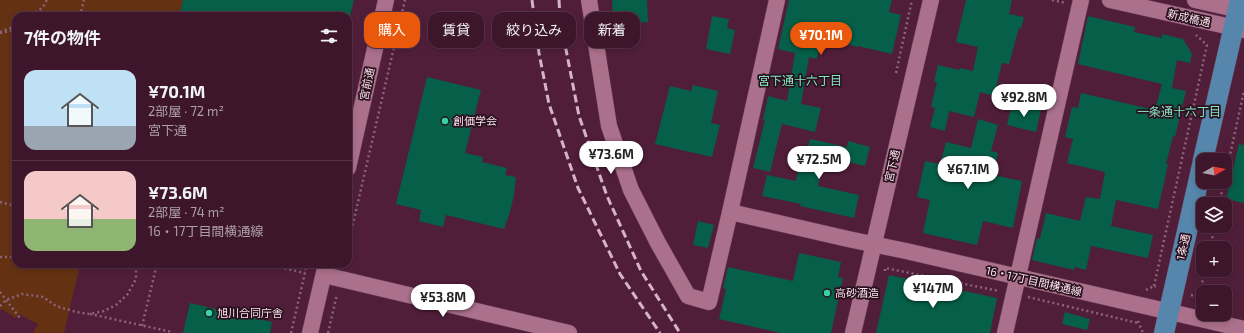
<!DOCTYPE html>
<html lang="ja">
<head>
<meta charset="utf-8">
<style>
	:root { --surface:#3d162c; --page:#482338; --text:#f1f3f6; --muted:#ad9fa9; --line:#563548; --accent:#ea580c }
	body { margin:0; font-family:"Exo 2","Noto Sans JP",sans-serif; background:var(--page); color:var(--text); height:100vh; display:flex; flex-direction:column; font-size:15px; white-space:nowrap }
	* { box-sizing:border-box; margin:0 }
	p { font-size:13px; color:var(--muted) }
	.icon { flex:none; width:22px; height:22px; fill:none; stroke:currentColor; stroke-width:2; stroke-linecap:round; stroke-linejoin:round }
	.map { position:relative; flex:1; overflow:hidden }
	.side { position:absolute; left:12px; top:12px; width:340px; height:256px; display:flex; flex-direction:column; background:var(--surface); border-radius:12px; box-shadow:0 2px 6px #0003,0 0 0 1px var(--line) }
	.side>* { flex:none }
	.top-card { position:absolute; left:364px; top:12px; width:380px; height:36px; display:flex; gap:8px }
	.needle { width:26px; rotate:81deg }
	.fabs { position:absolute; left:1196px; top:153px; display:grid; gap:8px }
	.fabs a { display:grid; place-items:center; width:36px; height:36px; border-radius:8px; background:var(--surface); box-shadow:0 2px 6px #0003,0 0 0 1px var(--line); font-size:20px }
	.price { position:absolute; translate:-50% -34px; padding:0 9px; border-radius:14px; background:#fff; color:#222; font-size:13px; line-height:26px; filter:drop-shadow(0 1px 2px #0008) }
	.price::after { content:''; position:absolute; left:50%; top:24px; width:12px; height:9px; margin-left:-6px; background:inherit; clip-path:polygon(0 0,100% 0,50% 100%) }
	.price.active { background:var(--accent); color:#fff }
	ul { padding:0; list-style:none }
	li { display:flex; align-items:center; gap:12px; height:100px; padding:0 12px }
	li+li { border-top:1px solid var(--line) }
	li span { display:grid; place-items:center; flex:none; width:112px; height:80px; border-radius:12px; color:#555 }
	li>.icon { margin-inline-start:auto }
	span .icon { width:48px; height:48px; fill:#fffc; stroke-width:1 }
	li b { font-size:17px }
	h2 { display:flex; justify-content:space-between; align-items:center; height:48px; padding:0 12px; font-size:17px }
	.tag { padding:0 14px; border-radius:12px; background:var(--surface); box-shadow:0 2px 6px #0003,0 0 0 1px var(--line); font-size:14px; line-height:36px }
	.tag.active { background:var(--accent); color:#fff }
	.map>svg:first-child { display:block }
</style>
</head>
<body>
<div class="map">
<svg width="1244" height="333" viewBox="0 0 1244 333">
	<rect width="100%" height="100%" fill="#511e3a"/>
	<polygon fill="#643213" points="0,0 183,0 179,16 16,16 16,264 80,264 64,333 33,333 38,324 19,314 15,318 2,309 0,311"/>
	<g fill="#065f48">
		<polygon points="183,0 354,0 350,16 179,16"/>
		<polygon points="612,0 647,0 648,22 613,24"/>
		<polygon points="789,0 892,0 889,12 901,15 892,54 858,46 858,47 850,45 821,38 817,59 809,57 801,104 821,108 815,132 782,124 770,172 753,168 765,120 763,120 768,96 787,101 795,53 778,49"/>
		<polygon points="966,0 1012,0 1009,14 1024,17 1021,29 1019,28 1009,64 1002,63 994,96 980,92 974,117 949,111 945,131 930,127 935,108 931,107 937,82 934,82 938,65 959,70 960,68 973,71 978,47 956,42"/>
		<polygon points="712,16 729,19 727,28 735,30 730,54 706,49"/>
		<polygon points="1088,16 1135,27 1134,32 1162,38 1162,34 1183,39 1192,54 1190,63 1177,60 1172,88 1186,91 1175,137 1173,136 1166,164 1168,165 1158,209 1116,200 1111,226 1153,235 1148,258 1091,246 1086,270 1075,267 1074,270 1032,260 1037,238 1040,239 1046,213 1080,221 1086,197 1100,199 1105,172 1067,163 1073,139 1065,137 1072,107 1078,108 1081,93 1155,110 1162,84 1078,64"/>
		<polygon points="427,77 481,90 465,153 483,157 482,162 507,168 505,175 516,177 514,195 510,212 504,229 446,215 443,227 419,221 421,210 396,204"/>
		<polygon points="693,85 718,91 711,123 720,125 712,157 655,144 670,86 691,91"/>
		<polygon points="1012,104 1041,110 1036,132 1007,125"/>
		<polygon points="978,119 998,125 991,151 998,153 993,175 1022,181 1013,228 983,221 977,245 923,233 930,200 917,197 925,161 940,164 946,142 971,148"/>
		<polygon points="810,139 847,147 848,141 870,147 865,166 826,157 826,158 824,157 818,186 859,195 854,218 800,206 801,204 762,196 767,175 796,181 800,161 804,162"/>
		<polygon points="1239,144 1244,145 1244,203 1226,199"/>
		<polygon points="698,221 714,225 708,248 693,245"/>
		<polygon points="799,253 841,262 838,277 843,278 831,333 781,333 719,319 726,289 723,288 728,267 793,281"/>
		<polygon points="889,275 997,298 990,333 876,333"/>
		<polygon points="190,303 272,322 270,333 183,333"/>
		<polygon points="1065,312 1090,319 1087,330 1062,324"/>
	</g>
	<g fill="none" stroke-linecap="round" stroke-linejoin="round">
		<g stroke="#693e57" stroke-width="17">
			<g id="minor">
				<polyline points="589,0 609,126 631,190 658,243 688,296 709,302 730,212 777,0"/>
				<polyline points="1110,0 1244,30"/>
				<polyline points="1195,0 1244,11"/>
				<polyline points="348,168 386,0"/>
				<polyline points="730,212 848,239 906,251 1244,329"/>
				<polyline points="324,275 569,333"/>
				<polyline points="310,333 326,264"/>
				<polyline points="853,333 931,0"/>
				<polyline points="1005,333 1081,0"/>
			</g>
		</g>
		<g stroke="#693e57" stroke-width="21">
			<g id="major">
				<polyline points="1203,160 1240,0"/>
				<polyline points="1164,333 1203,161"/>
			</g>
		</g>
		<g stroke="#8d6379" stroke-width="2.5" stroke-dasharray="2 3" stroke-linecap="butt">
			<polyline points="1052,0 1066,3"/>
			<polyline points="32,16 43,7 47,0"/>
			<polyline points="80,16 84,0"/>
			<polyline points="0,32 16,26"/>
			<polyline points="0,33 16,30"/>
			<polyline points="896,73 912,0"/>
			<polyline points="1225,178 1244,91"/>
			<polyline points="0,202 16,206"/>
			<polyline points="1219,204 1224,182"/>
			<polyline points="348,245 405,0"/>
			<polyline points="1210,248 1215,226"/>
			<polyline points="0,257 16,257"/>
			<polyline points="265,264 305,273"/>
			<polyline points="885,271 885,268 999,291"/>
			<polyline points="1154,286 1207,45 1196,35"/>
			<polyline points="1146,290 1154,286 1156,287"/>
			<polyline points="0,292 20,318"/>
			<polyline points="1191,295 1199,297 1203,301"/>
			<polyline points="1028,297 1138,323"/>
			<polyline points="1199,297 1205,270"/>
			<polyline points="0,306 6,300 22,294 43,297 56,306 76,312 90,314 104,311 116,305 127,295 136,279 136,264"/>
			<polyline points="90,314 172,332"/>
			<polyline points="1138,321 1143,333"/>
			<polyline points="142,326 157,264"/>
			<polyline points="291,333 307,264"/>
			<polyline points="328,333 337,294"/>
		</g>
		<use href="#minor" stroke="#ab708c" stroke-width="16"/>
		<use href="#major" stroke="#5686ac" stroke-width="20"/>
		<g stroke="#d5b5c4" stroke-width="3" stroke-dasharray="8 4" stroke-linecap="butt">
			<polyline points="532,0 539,53 549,104 578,188 620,274 660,333"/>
			<polyline points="559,0 560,19 579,116 607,196 641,271 680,333"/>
		</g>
	</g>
	<g fill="#33d4a8" stroke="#29121e" stroke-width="1.5">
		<circle cx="445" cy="121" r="4"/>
		<circle cx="827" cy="293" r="4"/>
		<circle cx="209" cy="313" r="4"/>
	</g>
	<g text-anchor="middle" stroke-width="3.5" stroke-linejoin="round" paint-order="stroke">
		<g font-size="11" fill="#fee3ef" stroke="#29121e">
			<text transform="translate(1189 18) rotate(13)" y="4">新成橋通</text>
			<text transform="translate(367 84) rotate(-78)" y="4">宮前通</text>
			<text transform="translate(892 166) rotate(-77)" y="4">宮下通</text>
			<text transform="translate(1183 247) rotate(-77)" y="4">1条通</text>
			<text transform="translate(1034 281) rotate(13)" y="4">16・17丁目間横通線</text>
		</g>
		<g font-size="11" fill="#fee3ef" stroke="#29121e" text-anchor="start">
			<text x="453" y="125">創価学会</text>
			<text x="835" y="297">高砂酒造</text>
			<text x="217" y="317">旭川合同庁舎</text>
		</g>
		<g font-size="12" fill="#87e3c2" stroke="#29121e">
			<text x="800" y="85">宮下通十六丁目</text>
			<text x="1179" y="116">一条通十六丁目</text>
		</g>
	</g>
</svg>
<div class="fabs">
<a><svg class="needle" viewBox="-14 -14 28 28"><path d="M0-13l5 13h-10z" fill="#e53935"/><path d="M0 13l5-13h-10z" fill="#ad9fa9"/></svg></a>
<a><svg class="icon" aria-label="layers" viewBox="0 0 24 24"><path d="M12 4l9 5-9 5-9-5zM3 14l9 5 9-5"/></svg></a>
<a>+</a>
<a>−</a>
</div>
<b class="price active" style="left:821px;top:56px">¥70.1M</b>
<b class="price" style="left:1024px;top:118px">¥92.8M</b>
<b class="price" style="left:611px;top:175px">¥73.6M</b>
<b class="price" style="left:819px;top:180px">¥72.5M</b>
<b class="price" style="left:968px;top:190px">¥67.1M</b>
<b class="price" style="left:933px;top:309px">¥147M</b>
<b class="price" style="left:443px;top:318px">¥53.8M</b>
<div class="top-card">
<a class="tag active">購入</a>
<a class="tag">賃貸</a>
<a class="tag">絞り込み</a>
<a class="tag">新着</a>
</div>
<section class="side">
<h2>7件の物件<svg class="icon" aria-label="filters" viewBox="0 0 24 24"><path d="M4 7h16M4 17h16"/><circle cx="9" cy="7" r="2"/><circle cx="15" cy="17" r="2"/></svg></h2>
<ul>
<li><span style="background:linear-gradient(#bfe0f5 70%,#9aa5b1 0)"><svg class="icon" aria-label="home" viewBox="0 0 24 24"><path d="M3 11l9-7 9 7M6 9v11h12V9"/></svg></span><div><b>¥70.1M</b><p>2部屋 · 72 m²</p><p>宮下通</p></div></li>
<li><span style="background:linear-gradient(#f6c9c9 60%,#8fb573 0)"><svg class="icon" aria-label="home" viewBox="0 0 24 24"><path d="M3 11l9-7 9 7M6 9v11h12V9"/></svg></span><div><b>¥73.6M</b><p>2部屋 · 74 m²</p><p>16・17丁目間横通線</p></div></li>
</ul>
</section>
</div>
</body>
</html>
